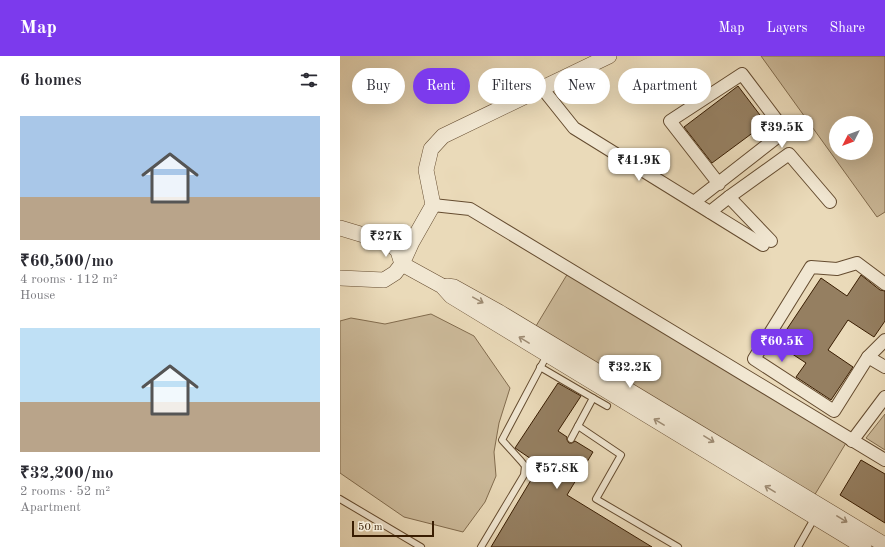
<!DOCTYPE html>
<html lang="en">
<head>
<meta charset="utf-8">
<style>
	:root { --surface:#fff; --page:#f2f2f3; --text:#2b2b33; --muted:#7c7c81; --accent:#7c3aed }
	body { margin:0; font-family:"Old Standard TT",serif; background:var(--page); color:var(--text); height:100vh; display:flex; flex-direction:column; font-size:15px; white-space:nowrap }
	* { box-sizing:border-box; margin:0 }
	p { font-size:13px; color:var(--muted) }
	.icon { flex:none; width:22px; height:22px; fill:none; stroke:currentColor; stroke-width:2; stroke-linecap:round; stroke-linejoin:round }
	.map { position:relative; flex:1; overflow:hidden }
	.details { display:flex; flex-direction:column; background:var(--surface); width:340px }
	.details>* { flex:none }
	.hud { position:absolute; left:12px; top:12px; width:380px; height:36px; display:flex; gap:8px }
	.needle { width:26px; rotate:228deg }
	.controls { position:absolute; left:489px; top:60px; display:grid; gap:8px }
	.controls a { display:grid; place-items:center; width:44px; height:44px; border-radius:50%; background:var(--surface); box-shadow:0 4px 16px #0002; font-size:20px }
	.scale { position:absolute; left:12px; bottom:10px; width:82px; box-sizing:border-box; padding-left:4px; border:2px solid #391d02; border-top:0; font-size:11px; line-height:14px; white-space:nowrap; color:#391d02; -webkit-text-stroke:3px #f1e7d2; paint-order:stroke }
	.price { position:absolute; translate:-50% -34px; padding:0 9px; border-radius:8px; background:#fff; color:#222; font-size:13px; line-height:26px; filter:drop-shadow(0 1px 2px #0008) }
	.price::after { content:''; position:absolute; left:50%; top:24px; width:12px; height:9px; margin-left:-6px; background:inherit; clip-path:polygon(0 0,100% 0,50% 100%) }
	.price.selected { background:var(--accent); color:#fff }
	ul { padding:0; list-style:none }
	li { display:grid; align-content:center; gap:8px; height:212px; padding:0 20px }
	li span { display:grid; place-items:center; height:124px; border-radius:0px; color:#555 }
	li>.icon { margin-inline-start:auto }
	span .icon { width:72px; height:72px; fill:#fffc; stroke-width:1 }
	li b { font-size:17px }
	h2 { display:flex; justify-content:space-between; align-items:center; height:48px; padding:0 20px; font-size:17px }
	.tag { padding:0 14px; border-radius:18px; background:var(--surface); box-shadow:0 4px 16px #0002; font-size:14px; line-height:36px }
	.tag.selected { background:var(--accent); color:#fff }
	header { display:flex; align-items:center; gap:24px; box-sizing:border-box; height:56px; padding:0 20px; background:var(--accent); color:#fff }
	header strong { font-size:19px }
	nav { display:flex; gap:22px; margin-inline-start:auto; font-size:14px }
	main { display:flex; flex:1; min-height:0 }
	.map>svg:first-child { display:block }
</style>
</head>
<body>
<header>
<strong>Map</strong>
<nav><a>Map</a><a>Layers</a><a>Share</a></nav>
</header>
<main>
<section class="details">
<h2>6 homes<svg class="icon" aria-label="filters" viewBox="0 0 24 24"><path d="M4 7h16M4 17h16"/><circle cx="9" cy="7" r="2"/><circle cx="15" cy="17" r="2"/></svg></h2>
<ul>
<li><span style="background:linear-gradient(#a9c7e8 65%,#b9a48a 0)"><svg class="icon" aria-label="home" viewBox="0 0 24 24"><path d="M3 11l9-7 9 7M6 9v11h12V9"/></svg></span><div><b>₹60,500/mo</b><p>4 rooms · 112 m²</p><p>House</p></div></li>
<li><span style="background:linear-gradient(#bfe0f5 60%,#b9a48a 0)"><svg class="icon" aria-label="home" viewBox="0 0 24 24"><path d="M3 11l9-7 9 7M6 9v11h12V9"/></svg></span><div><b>₹32,200/mo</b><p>2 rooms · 52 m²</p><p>Apartment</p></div></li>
</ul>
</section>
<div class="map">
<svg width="545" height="491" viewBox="0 0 545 491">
	<rect width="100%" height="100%" fill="#eadab9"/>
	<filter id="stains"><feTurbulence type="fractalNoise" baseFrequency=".005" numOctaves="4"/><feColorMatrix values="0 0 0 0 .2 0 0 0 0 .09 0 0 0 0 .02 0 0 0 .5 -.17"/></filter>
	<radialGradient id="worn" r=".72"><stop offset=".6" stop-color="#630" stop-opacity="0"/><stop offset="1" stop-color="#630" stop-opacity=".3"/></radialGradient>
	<g fill="#ccba9a" stroke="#826c4e" fill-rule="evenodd">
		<path d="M421,0H545V156L537,161ZM496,67H526V97H496Z"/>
		<polygon points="228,217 506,387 474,440 196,270"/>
		<polygon points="91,258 134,280 170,332 159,367 154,396 156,420 145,446 123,476 64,461 0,417 0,265 11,262 45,268"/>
		<polygon points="545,358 545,394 526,382"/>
	</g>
	<g fill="#957f61" stroke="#391d02">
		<polygon points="398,30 426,67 372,107 344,71"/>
		<polygon points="521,219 540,234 545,235 545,265 534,281 508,264 488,294 513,311 491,344 456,321 466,307 437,288 481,222 507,240"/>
		<polygon points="218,327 241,340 218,375 227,381 227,384 229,387 232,387 235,385 253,396 227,439 312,491 151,491 200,409 175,392"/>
		<polygon points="521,404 545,418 545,467 500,439"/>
	</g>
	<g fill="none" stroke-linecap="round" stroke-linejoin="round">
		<g stroke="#654c30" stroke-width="8">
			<g id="service">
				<polyline points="200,311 253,342 231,383"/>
				<polyline points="253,342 267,350"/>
				<polyline points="238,370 281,399 256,443 338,491"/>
				<polyline points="0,443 81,491"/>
				<polyline points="141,491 184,419 185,410 181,405 162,384 207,299"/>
				<polyline points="458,491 475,461"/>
			</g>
		</g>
		<g stroke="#654c30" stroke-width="14">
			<g id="minor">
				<polyline points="202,32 234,72 423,189"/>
				<polyline points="389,141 449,98 490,146"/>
				<polyline points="354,146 445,75 402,18 330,65 379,128"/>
				<polyline points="93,149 130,153 545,404"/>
				<polyline points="370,156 389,141 431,185"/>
				<polyline points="545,228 517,207 497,213 471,211 414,303 494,355 528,301 545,284"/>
				<polyline points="528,301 545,311"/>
				<polyline points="512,385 545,341"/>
			</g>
		</g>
		<g stroke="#654c30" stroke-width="16">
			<g id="tertiary">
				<polyline points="269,0 103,80 91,93 86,114 93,149 72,186 62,208 102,230 111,240 524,491"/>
				<polyline points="0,172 50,187 58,195 62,208 55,217 44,224 0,222"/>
				<polyline points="107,230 114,231 159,256 545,489"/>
			</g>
		</g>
		<use href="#service" stroke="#f1e7d2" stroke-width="6"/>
		<use href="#minor" stroke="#f1e7d2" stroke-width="12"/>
		<use href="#tertiary" stroke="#f1e7d2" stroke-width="15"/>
	</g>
	<defs><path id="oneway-shaft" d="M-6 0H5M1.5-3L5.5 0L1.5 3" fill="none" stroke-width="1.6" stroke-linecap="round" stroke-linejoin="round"/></defs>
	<g stroke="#9e8c74">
		<use href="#oneway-shaft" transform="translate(138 244) rotate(29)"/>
		<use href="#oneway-shaft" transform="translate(184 284) rotate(-149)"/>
		<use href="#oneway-shaft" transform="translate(319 366) rotate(-149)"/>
		<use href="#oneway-shaft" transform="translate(369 383) rotate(31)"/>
		<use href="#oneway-shaft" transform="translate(430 433) rotate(-149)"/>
		<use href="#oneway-shaft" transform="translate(502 463) rotate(31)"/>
	</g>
	<rect width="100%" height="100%" filter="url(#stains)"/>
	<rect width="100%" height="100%" fill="url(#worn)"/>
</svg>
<div class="controls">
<a><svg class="needle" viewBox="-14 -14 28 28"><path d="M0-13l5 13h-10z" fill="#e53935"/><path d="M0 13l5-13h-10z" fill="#7c7c81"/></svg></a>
</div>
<div class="scale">50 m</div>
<b class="price" style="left:442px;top:93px">₹39.5K</b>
<b class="price" style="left:299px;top:126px">₹41.9K</b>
<b class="price" style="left:46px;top:202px">₹27K</b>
<b class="price selected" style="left:442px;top:307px">₹60.5K</b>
<b class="price" style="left:290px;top:333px">₹32.2K</b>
<b class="price" style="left:217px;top:434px">₹57.8K</b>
<div class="hud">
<a class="tag">Buy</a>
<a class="tag selected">Rent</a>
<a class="tag">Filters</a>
<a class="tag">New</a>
<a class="tag">Apartment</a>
</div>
</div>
</main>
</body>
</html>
